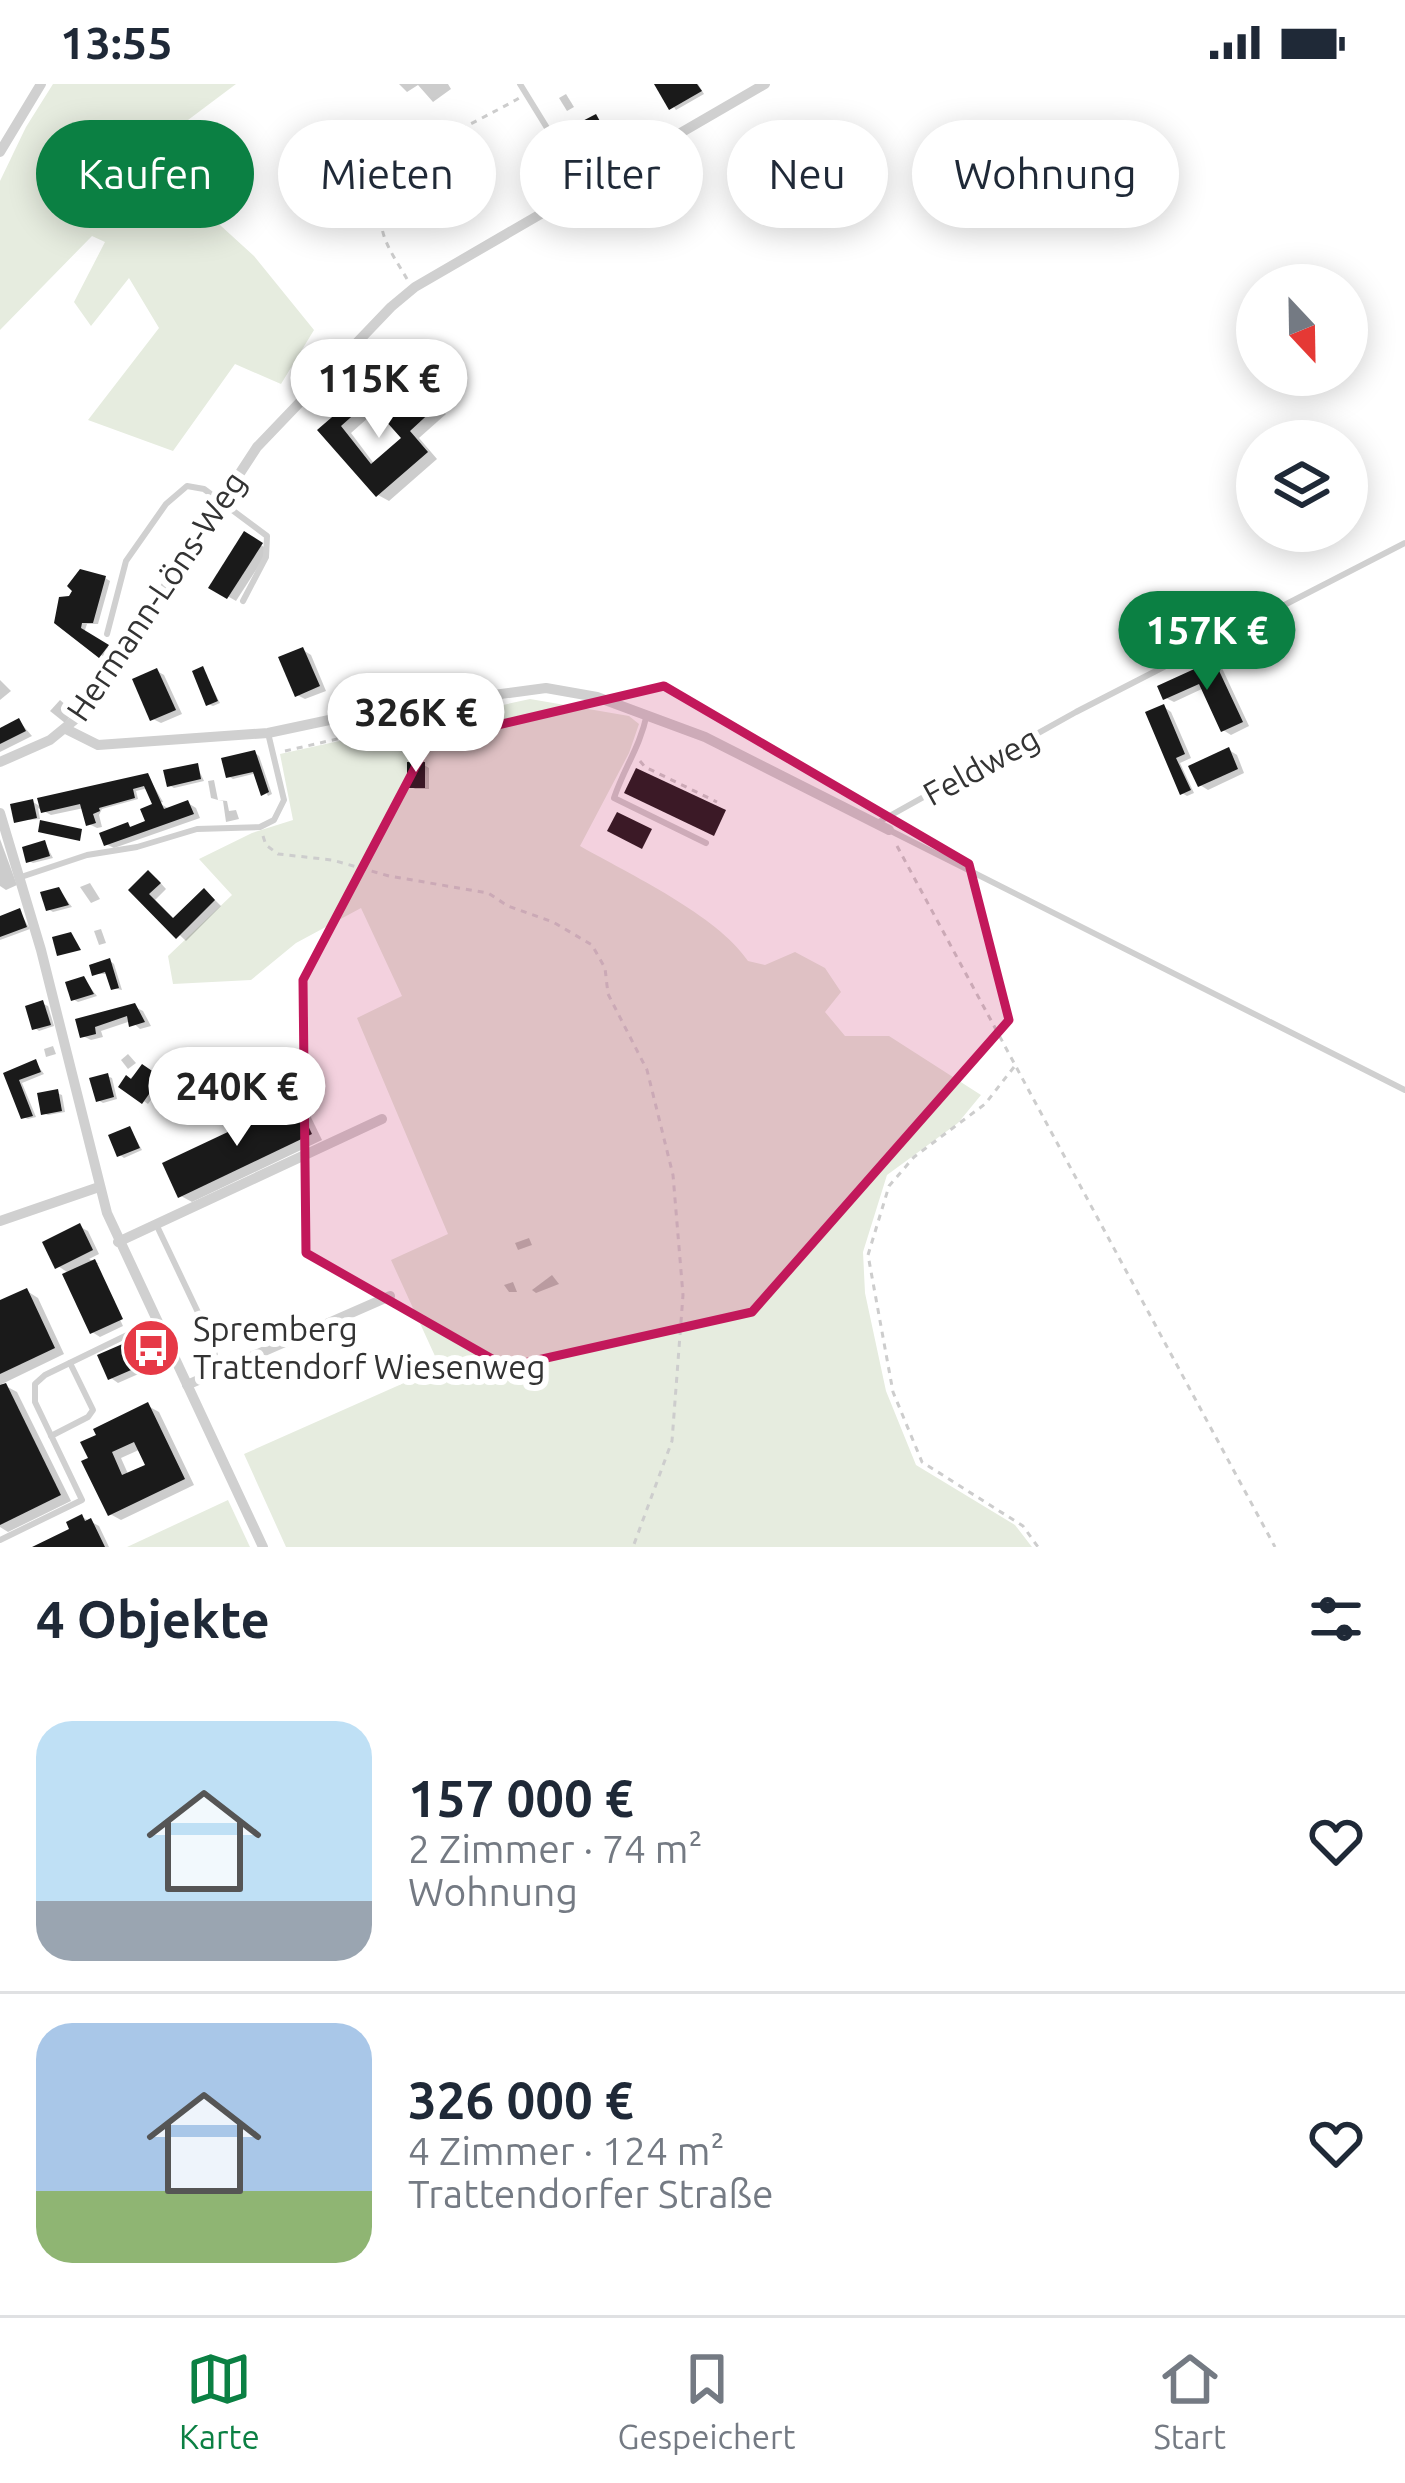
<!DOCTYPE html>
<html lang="de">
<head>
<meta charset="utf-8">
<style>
	:root { --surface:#fff; --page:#f2f2f3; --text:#1f2937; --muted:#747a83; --line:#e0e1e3; --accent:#0b8043 }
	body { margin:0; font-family:Ubuntu,sans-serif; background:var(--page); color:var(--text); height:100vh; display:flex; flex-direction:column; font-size:45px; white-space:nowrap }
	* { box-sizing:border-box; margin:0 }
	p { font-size:39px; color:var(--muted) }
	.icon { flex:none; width:66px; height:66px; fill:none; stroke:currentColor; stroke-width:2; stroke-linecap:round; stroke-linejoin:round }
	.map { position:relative; height:1463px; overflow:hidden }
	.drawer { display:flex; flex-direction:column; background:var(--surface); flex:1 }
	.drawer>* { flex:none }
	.guide { position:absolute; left:36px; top:36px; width:1335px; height:108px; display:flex; gap:24px }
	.needle { width:78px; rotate:158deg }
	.controls { position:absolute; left:1236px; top:180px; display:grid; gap:24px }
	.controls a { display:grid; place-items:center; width:132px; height:132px; border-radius:50%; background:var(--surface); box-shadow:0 6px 30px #0003; font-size:60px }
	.price { position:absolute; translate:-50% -102px; padding:0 27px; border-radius:42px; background:#fff; color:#222; font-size:39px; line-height:78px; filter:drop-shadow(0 3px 6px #0008) }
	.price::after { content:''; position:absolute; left:50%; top:72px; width:36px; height:27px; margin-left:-18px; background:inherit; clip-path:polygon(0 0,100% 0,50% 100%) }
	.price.selected { background:var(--accent); color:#fff }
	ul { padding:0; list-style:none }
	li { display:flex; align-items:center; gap:36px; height:300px; padding:0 36px }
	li+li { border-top:3px solid var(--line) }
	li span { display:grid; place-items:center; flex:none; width:336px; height:240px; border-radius:36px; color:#555 }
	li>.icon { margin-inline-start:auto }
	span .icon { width:144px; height:144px; fill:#fffc; stroke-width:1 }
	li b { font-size:51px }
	h2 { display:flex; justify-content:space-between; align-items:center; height:144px; padding:0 36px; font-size:51px }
	.tag { padding:0 42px; border-radius:54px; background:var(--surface); box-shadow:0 6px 30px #0003; font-size:42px; line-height:108px }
	.tag.selected { background:var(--accent); color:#fff }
	.status { display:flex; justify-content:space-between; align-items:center; height:84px; padding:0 60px; background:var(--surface); direction:ltr }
	.status svg { height:33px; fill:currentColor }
	.dock { display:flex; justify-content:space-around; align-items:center; height:168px; border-top:3px solid var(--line); background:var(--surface); font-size:33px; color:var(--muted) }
	.dock a { display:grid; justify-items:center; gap:6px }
	.dock .selected { color:var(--accent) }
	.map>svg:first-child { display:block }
</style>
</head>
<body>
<div class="status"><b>13:55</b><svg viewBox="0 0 49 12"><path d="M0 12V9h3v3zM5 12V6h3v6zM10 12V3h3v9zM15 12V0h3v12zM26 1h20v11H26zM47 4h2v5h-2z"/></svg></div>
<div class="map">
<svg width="1405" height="1463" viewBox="0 0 1405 1463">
	<rect width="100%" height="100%" fill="#fff"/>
	<g fill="#e6ecdf">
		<polygon points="53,0 236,0 160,57 198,121 254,172 314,246 281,300 235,280 173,367 88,336 159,244 129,194 91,242 74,218 105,158 92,152 0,246 0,97 26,43"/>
		<path d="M530,615L629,632L639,640L629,669L580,762C629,790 717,831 748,877L765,881L795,868L825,884L841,908L825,928L845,952H889L981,1011L958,1039L887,1091L863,1168L865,1209L886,1307L916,1381L1015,1441L1032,1463H286L244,1370L440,1283L391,1176L448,1150L357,934L402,912L361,824L296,859L251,896L173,900L168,872L232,811L199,775L252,749L293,736L280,670Z"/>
		<polygon points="228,1416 250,1463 127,1463"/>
	</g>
	<g fill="#0003" fill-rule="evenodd">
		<polygon points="399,0 448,0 451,5 433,18 418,1 407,8"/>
		<polygon points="657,0 698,0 704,10 676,26"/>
		<polygon points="566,10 574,23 567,27 559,14"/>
		<path d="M382,309L409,334L428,317L446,330L419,354L437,375L389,417L378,411L322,346L360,313L371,319ZM379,324L405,354L375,381L351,349Z"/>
		<polygon points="245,451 269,466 236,517 212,503"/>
		<polygon points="105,494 110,497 98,540 87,540 84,549 112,565 105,574 57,538"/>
		<polygon points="303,566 311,571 326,607 305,615 297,611"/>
		<polygon points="1214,579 1222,584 1249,642 1231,651 1223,646 1204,604 1174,618 1166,614"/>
		<polygon points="203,586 220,619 213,622 208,620"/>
		<polygon points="157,587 164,591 182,630 161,639 153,635"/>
		<polygon points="0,596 11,607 0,616"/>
		<polygon points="60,616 74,628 65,639 50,627"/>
		<polygon points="1164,623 1171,628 1191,674 1180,679 1194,709 1187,712 1182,709"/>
		<polygon points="19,637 32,652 0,668 0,647"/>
		<polygon points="1229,666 1237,671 1244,689 1208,706 1200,701"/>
		<polygon points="255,669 259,672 272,710 268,712 257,689 233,695 228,692"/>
		<polygon points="424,681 429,684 429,705 415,705 410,702"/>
		<polygon points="197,682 204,697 174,704 169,701"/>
		<polygon points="148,692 163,718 159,719 171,726 188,719 196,724 200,734 114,764 106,760 103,751 128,741 134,745 149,739 144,727 160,720 154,717 148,704 136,707 138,715 102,725 99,731 102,743 97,744 89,740 84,724 51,731 38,724 40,735 17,737 14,722 33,718 43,724 41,716 85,706 92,710 90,705"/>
		<polygon points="214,696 218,716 211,714 208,697"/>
		<polygon points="218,716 227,717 229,727 236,726 239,735 226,738 223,717"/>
		<polygon points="0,755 17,801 6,806 0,802"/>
		<polygon points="45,759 53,774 33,779 29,777"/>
		<polygon points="156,794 166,805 155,816 175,837 212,813 221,822 186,857 132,806"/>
		<polygon points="90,799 100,815 91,819 80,803"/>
		<polygon points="59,806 72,823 53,828 48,825"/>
		<polygon points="19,827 30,845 0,856 0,835"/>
		<polygon points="101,845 106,859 99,861 94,847"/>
		<polygon points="110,877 114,880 122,906 113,904 109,890 94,890"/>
		<polygon points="84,896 97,912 78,918 73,915"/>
		<polygon points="43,920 48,922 54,942 39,947 35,944"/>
		<polygon points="135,923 143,927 151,942 140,945 131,937 101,947 103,953 91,956 83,952 79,937"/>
		<polygon points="53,962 56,970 46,973 44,965"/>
		<polygon points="128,970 136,979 128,985 121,976"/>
		<polygon points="36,979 44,990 22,999 36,1033 28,1035 23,1033 7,991"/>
		<polygon points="142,984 163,998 148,1020 122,1002"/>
		<polygon points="107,992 112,994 117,1015 103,1019 98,1016"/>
		<polygon points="57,1009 62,1011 65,1028 48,1031 43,1029"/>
		<polygon points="296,1019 307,1025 322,1056 192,1118 181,1112"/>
		<polygon points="130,1045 142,1066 124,1074 120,1071"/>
		<polygon points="80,1143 88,1147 99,1170 89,1175 99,1180 94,1180 123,1242 100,1253 92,1248 70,1190 58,1182"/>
		<polygon points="529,1154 532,1161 518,1166 515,1159"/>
		<polygon points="552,1191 559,1200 536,1209 532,1206"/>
		<polygon points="513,1198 517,1208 509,1208 504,1201"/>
		<polygon points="27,1207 38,1214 64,1270 2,1300 17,1308 71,1417 8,1448 0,1443 0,1220"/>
		<polygon points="134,1258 142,1262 152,1284 118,1299 111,1294"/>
		<path d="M148,1322L159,1328L194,1401L121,1436L110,1430L85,1378ZM141,1365L149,1383L129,1392L121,1374Z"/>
		<polygon points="82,1433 99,1442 109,1463 40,1463 73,1446"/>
	</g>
	<g fill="#1a1a1a" fill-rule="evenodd">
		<polygon points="654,0 697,0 702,7 669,26"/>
		<polygon points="596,30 612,59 588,72 571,43"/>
		<polygon points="381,306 405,333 428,313 436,323 410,347 428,368 376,413 317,346 360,309 368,318 341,342 371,380 401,354 368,317"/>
		<polygon points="244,447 263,459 227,515 208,504"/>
		<polygon points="80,485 106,492 93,539 82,539 81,544 109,561 99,574 54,539 59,513 69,512 72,507 67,502"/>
		<polygon points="303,563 320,602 295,613 278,573"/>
		<polygon points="1214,576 1243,638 1221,648 1199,600 1163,616 1157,602"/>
		<polygon points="203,582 218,617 206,622 192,587"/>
		<polygon points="157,584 176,626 150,637 132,595"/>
		<polygon points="1164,620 1185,670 1176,674 1191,706 1180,711 1145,628"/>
		<polygon points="19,634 26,647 0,660 0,644"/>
		<polygon points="1229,663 1238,685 1198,703 1188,682"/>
		<polygon points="255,666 269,708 261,712 253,688 226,694 221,674"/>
		<rect x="407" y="678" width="18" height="26"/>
		<polygon points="198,679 201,695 167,703 163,686"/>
		<polygon points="636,684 726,726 714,752 624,709"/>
		<polygon points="148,689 164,725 188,716 194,730 104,762 99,749 128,738 130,743 145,737 140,725 152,720 144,702 133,705 135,714 99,724 100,727 93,730 96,739 86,742 80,720 41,729 37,714"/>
		<polygon points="33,715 37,734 14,739 10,720"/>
		<polygon points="617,728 652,745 642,765 607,747"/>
		<polygon points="40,736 82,745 80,757 38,748"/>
		<polygon points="45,756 50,772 26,779 22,763"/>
		<polygon points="148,786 161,799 149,810 173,834 204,804 215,816 176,855 128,806"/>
		<polygon points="59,803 69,821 46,827 40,808"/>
		<polygon points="20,824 27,843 0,853 0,832"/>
		<polygon points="71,848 81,866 57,872 52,853"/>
		<polygon points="110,874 119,904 111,906 105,888 92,892 89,881"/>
		<polygon points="84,892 94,910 71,917 65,898"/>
		<polygon points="43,916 51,941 32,946 25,922"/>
		<polygon points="135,919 145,938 129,943 127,932 95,943 96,950 80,954 75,935"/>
		<polygon points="36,975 41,988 19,996 33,1032 21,1035 3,989"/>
		<polygon points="142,980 161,993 142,1020 118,1003 126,991 131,995"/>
		<polygon points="108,989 114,1013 96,1018 89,994"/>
		<polygon points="58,1005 62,1027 41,1031 37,1009"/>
		<polygon points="296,1016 312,1050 178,1114 162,1079"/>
		<polygon points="130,1042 140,1064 117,1073 108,1051"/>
		<polygon points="80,1139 93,1166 55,1185 42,1158"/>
		<polygon points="95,1175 123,1235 90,1250 62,1190"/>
		<polygon points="27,1204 55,1264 0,1290 0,1216"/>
		<polygon points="134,1255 145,1280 108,1296 97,1271"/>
		<polygon points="6,1299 61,1411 0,1441 0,1301"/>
		<path d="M148,1318L185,1395L108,1432L81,1377L88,1374L80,1358L96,1351L93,1345ZM134,1358L145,1381L122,1391L112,1368Z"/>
		<polygon points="82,1430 85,1437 91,1434 105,1463 32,1463 69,1445 66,1438"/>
	</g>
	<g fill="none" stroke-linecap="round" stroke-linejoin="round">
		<g stroke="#cdcdcd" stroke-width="3" stroke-dasharray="6 6" stroke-linecap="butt">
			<path d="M407,195C399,181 389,167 384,152C361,82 471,43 519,14"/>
			<polyline points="285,667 424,635"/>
			<polyline points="416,676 424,634"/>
			<polyline points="640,677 645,683 717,718"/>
			<polyline points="263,752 266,761 278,770 332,776 389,792 488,809 508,822 553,838 592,861 605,884 608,910 647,986 673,1091 683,1211 672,1357 633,1463"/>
			<polyline points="897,762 1275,1463"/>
			<polyline points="1014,983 985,1020 914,1073 889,1102 868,1171 893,1308 922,1378 1023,1442 1038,1463"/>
		</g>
		<g stroke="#d0d0d0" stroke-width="6">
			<polyline points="520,0 584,104"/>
			<polyline points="107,550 126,477 166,420 187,402 204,405 267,452 266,473 243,517"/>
			<path d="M647,630C640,663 624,684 614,714L706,759"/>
			<polyline points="877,739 1076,628 1405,459"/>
			<polyline points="889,746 1405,1006"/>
			<polyline points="21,793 87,771 137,763 197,745 260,743 274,736 284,716 268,649"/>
			<polyline points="156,1140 214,1262 216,1285"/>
			<polyline points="51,1352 88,1333 93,1326 70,1279"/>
			<polyline points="0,1456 82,1416 35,1318 35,1300 45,1291 156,1237"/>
		</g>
		<g stroke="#d0d0d0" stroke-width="10">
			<polyline points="0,68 41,0"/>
			<polyline points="66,645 98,661 268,649 367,628 546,604 597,613 705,653 889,746"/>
			<polyline points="0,678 50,656 83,629 257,363 391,223 415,203 765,0"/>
			<polyline points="0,729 41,866 107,1129 263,1463"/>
			<polyline points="0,1137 99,1103"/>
			<polyline points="118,1158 382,1035"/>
			<polyline points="187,1301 390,1212"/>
		</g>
	</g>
	<path fill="#c2185b" fill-opacity="0.2" stroke="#c2185b" stroke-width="9" stroke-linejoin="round" d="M664,602L969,780L1009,936L752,1228L506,1283L306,1169L303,896L429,657Z"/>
	<defs>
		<g id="bus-disc" transform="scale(3)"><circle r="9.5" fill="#e63946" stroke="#fff"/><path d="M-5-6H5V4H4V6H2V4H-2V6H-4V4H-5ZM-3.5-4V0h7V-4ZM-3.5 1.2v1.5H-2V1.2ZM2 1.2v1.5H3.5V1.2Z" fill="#fff"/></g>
	</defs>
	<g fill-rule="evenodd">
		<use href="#bus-disc" x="151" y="1264"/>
	</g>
	<g text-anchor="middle" stroke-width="12" stroke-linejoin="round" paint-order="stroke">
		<g font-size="33" fill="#333" stroke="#fff">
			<text transform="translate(156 512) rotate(-56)" y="12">Hermann-Löns-Weg</text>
			<text transform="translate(981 682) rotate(-29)" y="12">Feldweg</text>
		</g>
		<g font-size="33" fill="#333" stroke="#fff" text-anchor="start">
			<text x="193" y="1257">Spremberg<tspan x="193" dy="38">Trattendorf Wiesenweg</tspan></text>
		</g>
	</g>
</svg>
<div class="controls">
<a><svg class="needle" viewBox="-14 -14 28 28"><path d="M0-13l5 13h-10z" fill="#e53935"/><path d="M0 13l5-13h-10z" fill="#747a83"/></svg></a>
<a><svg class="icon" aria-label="layers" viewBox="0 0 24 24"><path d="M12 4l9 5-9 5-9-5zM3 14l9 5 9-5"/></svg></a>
</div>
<b class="price" style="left:379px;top:357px">115K €</b>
<b class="price selected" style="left:1207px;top:609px">157K €</b>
<b class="price" style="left:416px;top:691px">326K €</b>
<b class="price" style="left:237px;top:1065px">240K €</b>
<div class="guide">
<a class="tag selected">Kaufen</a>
<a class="tag">Mieten</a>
<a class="tag">Filter</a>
<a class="tag">Neu</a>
<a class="tag">Wohnung</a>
</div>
</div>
<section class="drawer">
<h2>4 Objekte<svg class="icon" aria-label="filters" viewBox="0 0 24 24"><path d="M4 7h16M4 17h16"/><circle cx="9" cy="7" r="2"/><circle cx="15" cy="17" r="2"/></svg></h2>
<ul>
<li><span style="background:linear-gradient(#bfe0f5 75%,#9aa5b1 0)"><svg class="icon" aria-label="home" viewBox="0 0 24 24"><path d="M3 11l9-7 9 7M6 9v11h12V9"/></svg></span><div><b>157 000 €</b><p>2 Zimmer · 74 m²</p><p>Wohnung</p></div><svg class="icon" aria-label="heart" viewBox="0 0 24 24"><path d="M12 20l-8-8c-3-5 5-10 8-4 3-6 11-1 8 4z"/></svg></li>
<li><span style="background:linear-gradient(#a9c7e8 70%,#8fb573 0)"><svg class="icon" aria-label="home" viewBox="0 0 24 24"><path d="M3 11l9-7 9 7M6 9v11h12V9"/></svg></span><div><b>326 000 €</b><p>4 Zimmer · 124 m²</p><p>Trattendorfer Straße</p></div><svg class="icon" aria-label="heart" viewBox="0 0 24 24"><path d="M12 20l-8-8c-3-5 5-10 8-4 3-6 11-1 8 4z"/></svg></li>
</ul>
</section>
<nav class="dock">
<a class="selected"><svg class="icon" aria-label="map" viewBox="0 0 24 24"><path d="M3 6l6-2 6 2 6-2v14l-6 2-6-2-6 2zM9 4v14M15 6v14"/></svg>Karte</a>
<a><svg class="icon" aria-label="saved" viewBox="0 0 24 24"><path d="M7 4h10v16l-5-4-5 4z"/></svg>Gespeichert</a>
<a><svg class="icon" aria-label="home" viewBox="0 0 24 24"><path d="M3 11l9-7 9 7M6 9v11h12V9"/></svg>Start</a>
</nav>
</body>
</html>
